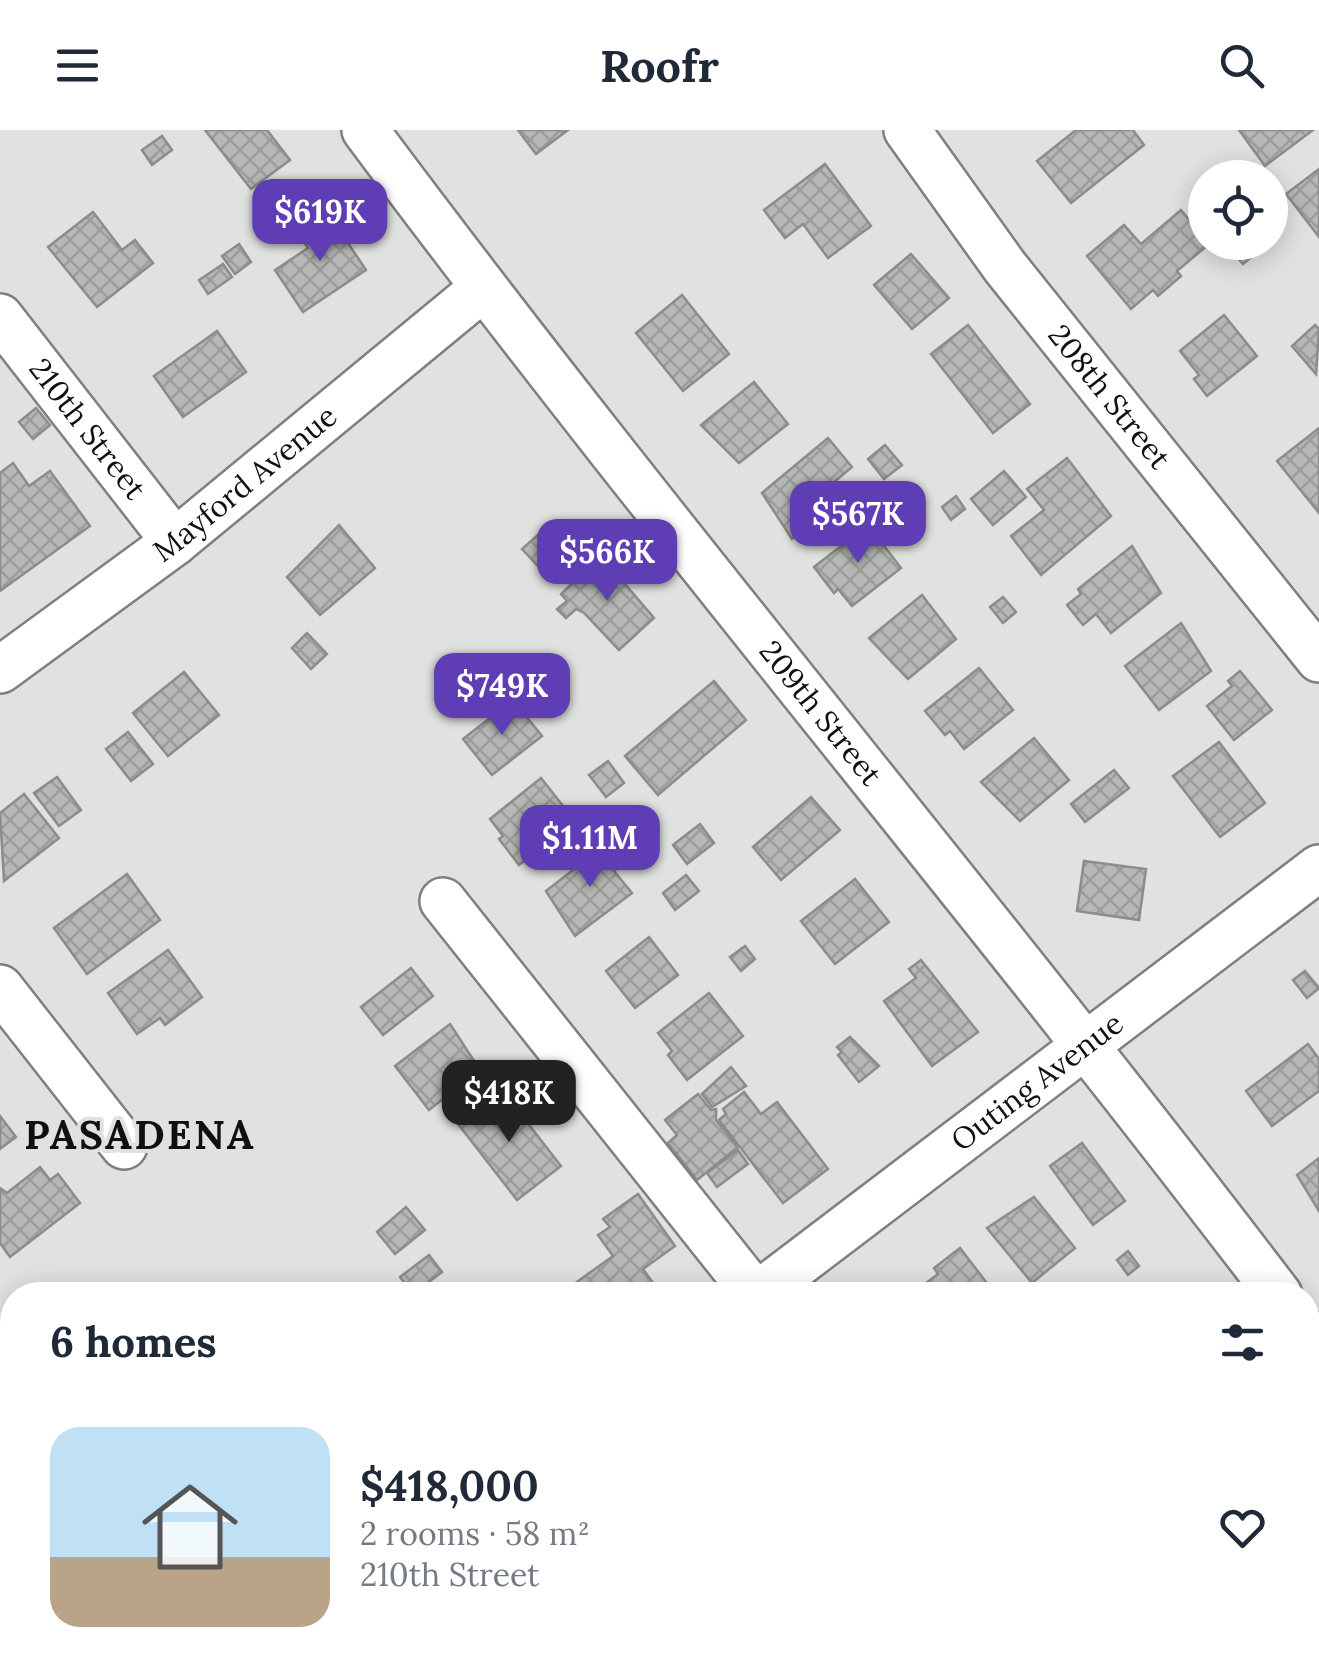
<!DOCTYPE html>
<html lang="en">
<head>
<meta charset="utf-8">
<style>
	:root { --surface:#fff; --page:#f6f6f7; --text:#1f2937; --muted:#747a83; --line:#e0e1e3; --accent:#5e3db5 }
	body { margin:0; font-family:Lora,serif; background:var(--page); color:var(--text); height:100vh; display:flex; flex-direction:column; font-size:38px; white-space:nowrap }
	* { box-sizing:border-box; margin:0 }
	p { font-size:32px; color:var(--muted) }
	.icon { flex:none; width:55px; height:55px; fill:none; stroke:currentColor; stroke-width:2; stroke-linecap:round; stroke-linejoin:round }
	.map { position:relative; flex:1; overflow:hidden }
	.drawer { position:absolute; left:0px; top:1152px; width:1320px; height:392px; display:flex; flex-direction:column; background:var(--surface); border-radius:40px 40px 0 0; box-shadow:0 5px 25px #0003 }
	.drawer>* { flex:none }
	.buttons { position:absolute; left:1188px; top:30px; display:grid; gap:20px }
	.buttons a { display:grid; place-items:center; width:100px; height:100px; border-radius:50%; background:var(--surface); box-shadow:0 5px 25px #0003; font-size:50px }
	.price { position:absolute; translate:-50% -85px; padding:0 22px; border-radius:20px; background:var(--accent); color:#fff; font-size:32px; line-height:65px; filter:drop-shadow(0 2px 5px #0008) }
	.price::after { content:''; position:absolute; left:50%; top:60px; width:30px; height:22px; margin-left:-15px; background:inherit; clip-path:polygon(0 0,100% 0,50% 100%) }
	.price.active { background:#222; color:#fff }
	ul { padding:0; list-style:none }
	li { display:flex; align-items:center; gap:30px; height:250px; padding:0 50px }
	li+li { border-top:2px solid var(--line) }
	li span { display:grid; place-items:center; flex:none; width:280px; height:200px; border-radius:30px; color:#555 }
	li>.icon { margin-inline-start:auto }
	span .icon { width:120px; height:120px; fill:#fffc; stroke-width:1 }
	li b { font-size:42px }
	h2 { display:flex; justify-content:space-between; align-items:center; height:120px; padding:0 50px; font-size:42px }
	header { display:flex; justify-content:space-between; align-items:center; height:130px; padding:0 50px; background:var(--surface); font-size:45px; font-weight:800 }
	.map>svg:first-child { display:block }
</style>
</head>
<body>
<header><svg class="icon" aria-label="menu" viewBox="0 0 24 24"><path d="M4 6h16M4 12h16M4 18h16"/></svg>Roofr<svg class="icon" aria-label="search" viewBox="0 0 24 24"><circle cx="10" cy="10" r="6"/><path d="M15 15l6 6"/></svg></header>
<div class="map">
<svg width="1319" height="1544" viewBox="0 0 1319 1544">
	<defs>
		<pattern id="building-cross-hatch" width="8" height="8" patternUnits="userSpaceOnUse" patternTransform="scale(2.5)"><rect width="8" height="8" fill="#b5b8b4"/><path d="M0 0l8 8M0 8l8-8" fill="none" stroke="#9a9d9a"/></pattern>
	</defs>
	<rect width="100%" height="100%" fill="#dfe2df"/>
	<g fill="url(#building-cross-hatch)" stroke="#8a8d89" stroke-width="2.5">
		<polygon points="205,0 267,0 290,30 251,59"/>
		<polygon points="518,0 568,0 536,24"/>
		<polygon points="1076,0 1133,0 1144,15 1071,73 1037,31"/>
		<polygon points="1239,0 1313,0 1265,36"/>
		<polygon points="162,6 172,20 152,35 142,20"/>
		<polygon points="825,34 871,96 828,128 803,94 785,108 764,80"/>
		<polygon points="1319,39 1319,107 1286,64"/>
		<polygon points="325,52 328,77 313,79 310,54"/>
		<polygon points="1181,80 1209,114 1177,141 1181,146 1158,166 1153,160 1131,179 1087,126 1124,95 1141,114"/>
		<polygon points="93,82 122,120 135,110 153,133 97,177 48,117"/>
		<polygon points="328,83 366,140 303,182 275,140 308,118 298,103"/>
		<polygon points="1236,112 1256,112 1261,119 1243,134 1229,118"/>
		<polygon points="239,114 251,132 235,144 222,126"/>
		<polygon points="911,124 949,168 912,199 874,155"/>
		<polygon points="223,134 232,147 208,164 199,150"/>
		<polygon points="682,165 729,224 683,261 636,203"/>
		<polygon points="1224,185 1257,226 1207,266 1194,249 1199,245 1180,221"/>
		<polygon points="968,195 1030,274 993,303 931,224"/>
		<polygon points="1315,195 1319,199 1316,244 1292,216"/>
		<polygon points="217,201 246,242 183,287 154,246"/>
		<polygon points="754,252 788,294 739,333 701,295"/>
		<polygon points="36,278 50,295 33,309 19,292"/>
		<polygon points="1319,298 1319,383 1277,331"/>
		<polygon points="828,308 852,337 834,352 844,365 792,409 762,363"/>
		<polygon points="885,315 902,335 884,349 868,329"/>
		<polygon points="1067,328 1111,386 1041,445 1011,406 1044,380 1027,359"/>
		<polygon points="13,333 29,356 50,341 90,396 0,461 0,343"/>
		<polygon points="1004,341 1026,367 993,395 971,369"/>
		<polygon points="956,366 965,379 951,390 942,377"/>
		<polygon points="339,395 375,438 320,485 287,447"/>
		<polygon points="868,395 901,438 852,476 838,459 834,463 814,437"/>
		<polygon points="540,403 556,420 538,436 522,419"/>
		<polygon points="1132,416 1161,463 1111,503 1096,484 1083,495 1067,475 1081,464 1078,459"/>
		<polygon points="601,426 654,488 619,520 584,483 576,479 566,488 557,479 567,471 561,464"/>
		<polygon points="922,465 956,509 908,549 869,508"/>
		<polygon points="1003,467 1016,482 1003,493 990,477"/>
		<polygon points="1181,493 1211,541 1159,580 1125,536"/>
		<polygon points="307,503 327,524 311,539 292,518"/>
		<polygon points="979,538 1013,580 964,619 950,601 945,605 925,581"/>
		<polygon points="1240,541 1272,580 1234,610 1207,576 1232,556 1228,551"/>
		<polygon points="184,542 219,585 168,626 133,583"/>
		<polygon points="714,551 746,590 658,665 625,626"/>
		<polygon points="513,570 542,606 492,645 463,609"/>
		<polygon points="128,602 153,634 131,651 106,619"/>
		<polygon points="1034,608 1069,650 1020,691 981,652"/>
		<polygon points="1219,612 1265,673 1220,707 1173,646"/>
		<polygon points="608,631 624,653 606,667 589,645"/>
		<polygon points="1114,640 1129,658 1085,692 1071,674"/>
		<polygon points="57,647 81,680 59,696 34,663"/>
		<polygon points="541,648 575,691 519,735 499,709 503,706 490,689"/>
		<polygon points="24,664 59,708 4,751 0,683"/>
		<polygon points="811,667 840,700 781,750 753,717"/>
		<polygon points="700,694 714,713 687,734 673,715"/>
		<polygon points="609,712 625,733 614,741 632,763 575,806 546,761"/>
		<polygon points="1084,731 1146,739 1139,790 1077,781"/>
		<polygon points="127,744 160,790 87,844 54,798"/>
		<polygon points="686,745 699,761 675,780 663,763"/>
		<polygon points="855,749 889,792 835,834 801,791"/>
		<polygon points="649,807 678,845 635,878 606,841"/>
		<polygon points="745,816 755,829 741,841 730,827"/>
		<polygon points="168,820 202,867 165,895 160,888 137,904 108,863"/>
		<polygon points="921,830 978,902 932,936 884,871 916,848 909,839"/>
		<polygon points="411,838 433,866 383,905 361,877"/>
		<polygon points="1305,841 1319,858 1307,868 1293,850"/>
		<polygon points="709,863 743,906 687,950 668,925 672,921 658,903"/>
		<polygon points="450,894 480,940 429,980 395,936"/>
		<polygon points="850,907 879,936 859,952 838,925 842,922 837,917"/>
		<polygon points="1308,914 1319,929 1319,961 1272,996 1246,961"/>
		<polygon points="731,937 746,956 712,977 702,964"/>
		<polygon points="502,960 561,1036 517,1070 458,994"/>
		<polygon points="744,962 761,984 777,972 828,1039 783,1073 719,990 726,984 723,979"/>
		<polygon points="698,964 711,980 716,979 716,990 738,1017 697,1050 668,1013 677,1005 665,990"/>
		<polygon points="0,986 16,1007 0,1019"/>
		<polygon points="1082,1013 1125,1071 1093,1095 1050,1036"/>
		<polygon points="738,1020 748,1034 717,1057 707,1043"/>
		<polygon points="1319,1028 1319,1081 1297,1045"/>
		<polygon points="40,1037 50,1050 58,1044 80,1073 10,1127 0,1113 0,1058 7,1063"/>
		<polygon points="638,1064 675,1116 643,1139 658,1160 652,1165 582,1165 574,1154 613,1126 598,1105 610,1097 603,1089"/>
		<polygon points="1034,1067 1075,1118 1032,1153 987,1098"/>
		<polygon points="406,1077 425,1100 395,1124 377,1102"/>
		<polygon points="960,1118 996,1165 927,1165 921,1157 938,1144 934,1138"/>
		<polygon points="1128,1121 1139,1136 1128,1145 1117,1130"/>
		<polygon points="429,1125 442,1142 413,1164 400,1147"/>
		<polygon points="1308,1328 1319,1343 1319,1383 1308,1392"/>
		<polygon points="331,1532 402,1532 406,1544 335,1544"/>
		<polygon points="900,1532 942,1532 951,1544 885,1544"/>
	</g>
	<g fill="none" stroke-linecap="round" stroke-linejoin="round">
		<g stroke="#7d807d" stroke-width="50">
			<g id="minor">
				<path id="s1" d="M365,0C660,396 980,772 1279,1165"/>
				<path id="s2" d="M907,0L1005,137L1319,529"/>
				<path id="s3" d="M0,187L175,412"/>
				<path id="s4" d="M0,540L175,412L483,158"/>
				<polyline points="443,771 756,1165"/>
				<polyline points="0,858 124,1016"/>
				<path id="s5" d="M757,1165L1319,738"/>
				<polyline points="1308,1203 1319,1218"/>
				<polyline points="0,1512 12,1508"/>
				<polyline points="526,1532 535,1544"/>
				<polyline points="1038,1532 1047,1544"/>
			</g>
		</g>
		<use href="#minor" stroke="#fff" stroke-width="45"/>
	</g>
	<g text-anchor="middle" stroke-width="8" stroke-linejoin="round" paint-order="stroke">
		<g font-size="30" fill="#0f100f" stroke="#dfe2df">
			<text dy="10" stroke="none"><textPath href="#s2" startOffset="335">208th Street</textPath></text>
			<text dy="10" stroke="none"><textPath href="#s3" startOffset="142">210th Street</textPath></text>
			<text dy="10" stroke="none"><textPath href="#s4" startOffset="308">Mayford Avenue</textPath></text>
			<text dy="10" stroke="none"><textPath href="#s1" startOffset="740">209th Street</textPath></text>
			<text dy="10" stroke="none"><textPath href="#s5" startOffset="352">Outing Avenue</textPath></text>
		</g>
		<g font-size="40" font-weight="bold" letter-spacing="2.5" fill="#0f100f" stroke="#dfe2df">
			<text x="140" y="1019">PASADENA</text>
		</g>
	</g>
</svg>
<div class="buttons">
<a><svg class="icon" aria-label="locate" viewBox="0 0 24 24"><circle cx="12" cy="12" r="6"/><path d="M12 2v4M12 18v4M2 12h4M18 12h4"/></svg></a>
</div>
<b class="price" style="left:320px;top:134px">$619K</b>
<b class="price" style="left:858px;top:436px">$567K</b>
<b class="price" style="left:607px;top:474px">$566K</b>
<b class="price" style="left:502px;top:608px">$749K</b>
<b class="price" style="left:590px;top:760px">$1.11M</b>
<b class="price active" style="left:509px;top:1015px">$418K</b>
<section class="drawer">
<h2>6 homes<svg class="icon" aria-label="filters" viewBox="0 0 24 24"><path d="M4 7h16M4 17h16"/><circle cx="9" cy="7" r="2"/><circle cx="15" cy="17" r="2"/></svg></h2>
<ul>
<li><span style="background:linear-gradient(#bfe0f5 65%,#b9a48a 0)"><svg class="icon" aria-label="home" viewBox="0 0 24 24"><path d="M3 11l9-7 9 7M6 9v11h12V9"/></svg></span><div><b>$418,000</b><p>2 rooms · 58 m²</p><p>210th Street</p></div><svg class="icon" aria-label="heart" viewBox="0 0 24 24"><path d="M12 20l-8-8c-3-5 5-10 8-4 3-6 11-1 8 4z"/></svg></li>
</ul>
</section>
</div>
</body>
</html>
